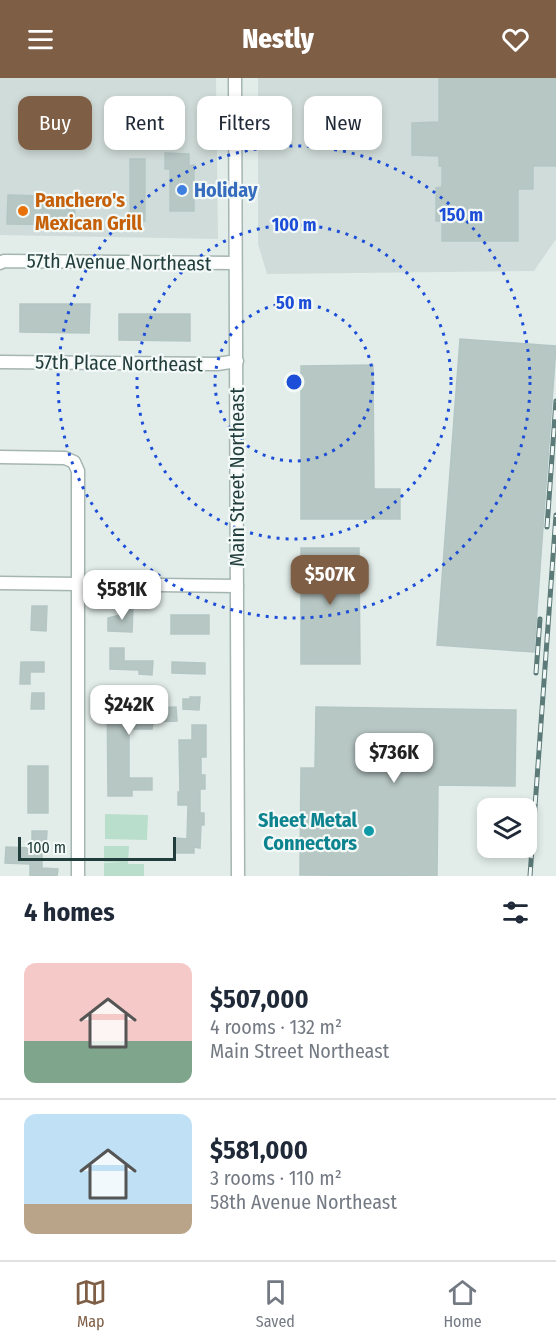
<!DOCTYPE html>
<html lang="en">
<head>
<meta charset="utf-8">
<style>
	:root { --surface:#fff; --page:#f2f2f3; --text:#1f2937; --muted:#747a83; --line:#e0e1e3; --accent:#7f5e46 }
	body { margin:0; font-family:"Fira Sans Condensed",sans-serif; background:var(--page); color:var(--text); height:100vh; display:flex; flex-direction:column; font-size:22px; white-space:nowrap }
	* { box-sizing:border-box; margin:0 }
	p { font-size:20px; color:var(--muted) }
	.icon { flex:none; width:33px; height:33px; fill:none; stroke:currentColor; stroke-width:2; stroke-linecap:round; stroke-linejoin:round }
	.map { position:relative; height:798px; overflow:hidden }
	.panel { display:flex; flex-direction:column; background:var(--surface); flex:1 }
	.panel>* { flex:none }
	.banner { position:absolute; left:18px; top:18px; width:520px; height:54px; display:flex; gap:12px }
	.tools { position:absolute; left:477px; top:720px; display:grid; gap:12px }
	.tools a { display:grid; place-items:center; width:60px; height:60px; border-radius:12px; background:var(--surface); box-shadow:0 3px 9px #0003; font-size:30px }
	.scale { position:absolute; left:18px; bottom:15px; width:158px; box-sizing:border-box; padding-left:6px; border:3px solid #223e3c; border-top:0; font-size:16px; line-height:21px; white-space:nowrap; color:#223e3c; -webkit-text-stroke:4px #f3f9f7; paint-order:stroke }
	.price { position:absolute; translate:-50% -51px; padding:0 14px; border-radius:12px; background:#fff; color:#222; font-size:20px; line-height:39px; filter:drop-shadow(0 2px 3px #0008) }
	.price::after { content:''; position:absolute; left:50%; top:36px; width:18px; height:14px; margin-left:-9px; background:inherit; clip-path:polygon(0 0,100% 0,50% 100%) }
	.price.selected { background:var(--accent); color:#fff }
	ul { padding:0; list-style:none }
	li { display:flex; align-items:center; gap:18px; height:150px; padding:0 24px }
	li+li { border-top:2px solid var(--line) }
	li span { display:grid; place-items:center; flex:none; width:168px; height:120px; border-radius:12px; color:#555 }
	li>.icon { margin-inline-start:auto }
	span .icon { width:72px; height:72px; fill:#fffc; stroke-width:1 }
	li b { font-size:26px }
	h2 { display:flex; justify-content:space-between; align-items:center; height:72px; padding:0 24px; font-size:26px }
	.pill { padding:0 21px; border-radius:12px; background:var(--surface); box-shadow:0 3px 9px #0003; font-size:21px; line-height:54px }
	.pill.selected { background:var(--accent); color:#fff }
	header { display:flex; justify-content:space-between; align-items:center; height:78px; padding:0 24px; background:var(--accent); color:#fff; font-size:27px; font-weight:800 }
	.tab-bar { display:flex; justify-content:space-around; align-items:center; height:84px; border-top:2px solid var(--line); background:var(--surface); font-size:16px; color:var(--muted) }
	.tab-bar a { display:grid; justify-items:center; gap:3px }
	.tab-bar .selected { color:var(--accent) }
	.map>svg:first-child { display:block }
</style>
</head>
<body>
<header><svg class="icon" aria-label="menu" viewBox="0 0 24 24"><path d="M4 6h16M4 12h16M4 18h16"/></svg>Nestly<svg class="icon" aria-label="heart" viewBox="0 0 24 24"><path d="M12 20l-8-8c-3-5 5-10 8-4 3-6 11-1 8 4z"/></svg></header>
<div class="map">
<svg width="556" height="798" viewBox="0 0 556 798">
	<rect width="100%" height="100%" fill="#e2edea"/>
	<g fill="#d0dcd9">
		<polygon points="0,0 216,0 218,161 0,157"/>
		<polygon points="258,0 556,0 556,161 534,193 267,196 258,166"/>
	</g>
	<g fill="#badecc">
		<polygon points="105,736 148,737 147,762 105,761"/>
		<polygon points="104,768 129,768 128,786 144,786 144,798 104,798 104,785 122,785 104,784"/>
	</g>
	<g fill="#b7c7c4" stroke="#b4c6c3" stroke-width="1.5">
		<polygon points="439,0 556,0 556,88 533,88 533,111 518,111 518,163 442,163 442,143 436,143 436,110 442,109 442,88 439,88 439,78 412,77 412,45 439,44"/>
		<polygon points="165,75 189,76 189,88 194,87 194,133 170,133 170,91 165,91"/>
		<rect x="130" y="81" width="15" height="62"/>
		<polygon points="8,117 75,119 75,147 7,146"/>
		<polygon points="20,226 90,226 89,255 20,254"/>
		<polygon points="119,236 190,236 190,263 119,262"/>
		<polygon points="460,261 556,268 534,574 437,567"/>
		<polygon points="373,287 374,411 400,411 400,441 301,441 301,288"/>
		<polygon points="301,470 359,470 360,586 301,586"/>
		<polygon points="32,528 47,528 46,553 31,552"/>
		<polygon points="120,528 133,528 132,554 108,553 108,540 120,537"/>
		<rect x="171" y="537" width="38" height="19"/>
		<polygon points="110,570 124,570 124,583 153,583 152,597 139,596 139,592 110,591"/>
		<polygon points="21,584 44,584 44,594 30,594 30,606 20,606"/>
		<polygon points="172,584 205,585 205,596 172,595"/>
		<polygon points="107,609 132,609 132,617 153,617 153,630 176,629 177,643 153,644 152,651 129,651 129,700 152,700 152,712 132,712 132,718 108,718"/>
		<polygon points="32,615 44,615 44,631 31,631"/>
		<polygon points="190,619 200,619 199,632 183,631 183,621 190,621"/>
		<polygon points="316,629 516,632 515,708 438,707 437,798 300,797 301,690 315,690"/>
		<polygon points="192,647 206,647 206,679 201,679 201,697 205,697 205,711 200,711 200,735 204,735 204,747 201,747 200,770 194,769 194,775 175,775 176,760 187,761 188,727 178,727 178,714 180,714 179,662 192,662"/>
		<rect x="28" y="688" width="20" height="47"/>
		<polygon points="32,753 47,753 46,768 42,767 42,790 58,791 57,798 30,798 30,786 5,785 6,769 32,770"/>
	</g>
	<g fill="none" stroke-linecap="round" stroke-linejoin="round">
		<g stroke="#a5b5b2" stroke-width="15">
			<g id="minor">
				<polyline points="235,0 238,798"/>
				<polyline points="0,185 4,183 235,185"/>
				<polyline points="0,284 217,286 237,283"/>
				<polyline points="0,379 65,380 74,384 78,393 78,798"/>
				<polyline points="0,505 237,508"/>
			</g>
		</g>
		<use href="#minor" stroke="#fff" stroke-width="12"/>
		<g stroke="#5c7a78" stroke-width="5">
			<g id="rail">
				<polyline points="547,449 556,323"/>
				<polyline points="536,595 540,541"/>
				<polyline points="530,798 556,437"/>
			</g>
		</g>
		<use href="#rail" stroke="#f3f9f7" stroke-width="3" stroke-dasharray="9" stroke-linecap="butt"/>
	</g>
	<g fill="none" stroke="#1d4ed8" stroke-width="3" stroke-dasharray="3 6">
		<circle cx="294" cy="304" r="79"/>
		<circle cx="294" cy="304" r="157"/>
		<circle cx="294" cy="304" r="236"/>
	</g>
	<circle fill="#3f7fe0" stroke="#f3f9f7" stroke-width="2" cx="182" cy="112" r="6"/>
	<circle fill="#e8710a" stroke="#f3f9f7" stroke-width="2" cx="23" cy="133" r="6"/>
	<circle fill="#0f9aa8" stroke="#f3f9f7" stroke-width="2" cx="369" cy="753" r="6"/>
	<g text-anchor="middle" stroke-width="4.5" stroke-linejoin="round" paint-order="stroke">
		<g font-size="20" font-weight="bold" fill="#366cbe" stroke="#f3f9f7" text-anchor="start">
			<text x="194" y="119">Holiday</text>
		</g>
		<g font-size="20" font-weight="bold" fill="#c56008" stroke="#f3f9f7" text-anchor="start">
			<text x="35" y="129">Panchero's<tspan x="35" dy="23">Mexican Grill</tspan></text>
		</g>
		<g font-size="20" fill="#223e3c" stroke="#f3f9f7">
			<text transform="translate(119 184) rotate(1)" y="7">57th Avenue Northeast</text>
			<text transform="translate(119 285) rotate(1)" y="7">57th Place Northeast</text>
			<text transform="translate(237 399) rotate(-90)" y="7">Main Street Northeast</text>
		</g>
		<g font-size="20" font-weight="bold" fill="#0d838f" stroke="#f3f9f7" text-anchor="end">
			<text x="357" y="749">Sheet Metal<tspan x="357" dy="23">Connectors</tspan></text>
		</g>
	</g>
	<circle cx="294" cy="304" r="9" fill="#1d4ed8" stroke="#f3f9f7" stroke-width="3"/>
	<g font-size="18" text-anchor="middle" font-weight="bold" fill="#1d4ed8" stroke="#f3f9f7" stroke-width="4.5" stroke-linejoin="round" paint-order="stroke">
		<text x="461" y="143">150 m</text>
		<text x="294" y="153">100 m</text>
		<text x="294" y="231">50 m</text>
	</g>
</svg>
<div class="tools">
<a><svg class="icon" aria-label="layers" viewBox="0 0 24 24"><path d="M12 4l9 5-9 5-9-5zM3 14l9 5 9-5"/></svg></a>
</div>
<div class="scale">100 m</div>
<b class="price selected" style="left:330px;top:528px">$507K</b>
<b class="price" style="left:122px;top:543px">$581K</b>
<b class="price" style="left:129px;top:658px">$242K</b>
<b class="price" style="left:394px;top:706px">$736K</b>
<div class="banner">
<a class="pill selected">Buy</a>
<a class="pill">Rent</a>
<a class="pill">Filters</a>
<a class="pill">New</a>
</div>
</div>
<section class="panel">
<h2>4 homes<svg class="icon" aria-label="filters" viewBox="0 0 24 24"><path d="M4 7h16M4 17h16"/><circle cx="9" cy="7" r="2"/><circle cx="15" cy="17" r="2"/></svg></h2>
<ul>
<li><span style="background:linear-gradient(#f6c9c9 65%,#7fa58c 0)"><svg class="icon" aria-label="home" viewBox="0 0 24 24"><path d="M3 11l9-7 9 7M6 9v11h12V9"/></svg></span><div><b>$507,000</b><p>4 rooms · 132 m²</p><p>Main Street Northeast</p></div></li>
<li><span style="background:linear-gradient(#bfe0f5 75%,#b9a48a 0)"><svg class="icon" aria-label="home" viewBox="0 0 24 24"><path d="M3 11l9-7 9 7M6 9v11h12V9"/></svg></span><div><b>$581,000</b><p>3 rooms · 110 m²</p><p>58th Avenue Northeast</p></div></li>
</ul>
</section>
<nav class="tab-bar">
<a class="selected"><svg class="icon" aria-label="map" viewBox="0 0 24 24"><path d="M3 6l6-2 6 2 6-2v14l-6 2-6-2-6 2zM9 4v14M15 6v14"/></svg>Map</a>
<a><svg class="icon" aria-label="saved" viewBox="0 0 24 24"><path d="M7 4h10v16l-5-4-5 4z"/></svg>Saved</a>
<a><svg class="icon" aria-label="home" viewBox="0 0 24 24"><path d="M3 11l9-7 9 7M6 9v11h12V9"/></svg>Home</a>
</nav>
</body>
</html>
